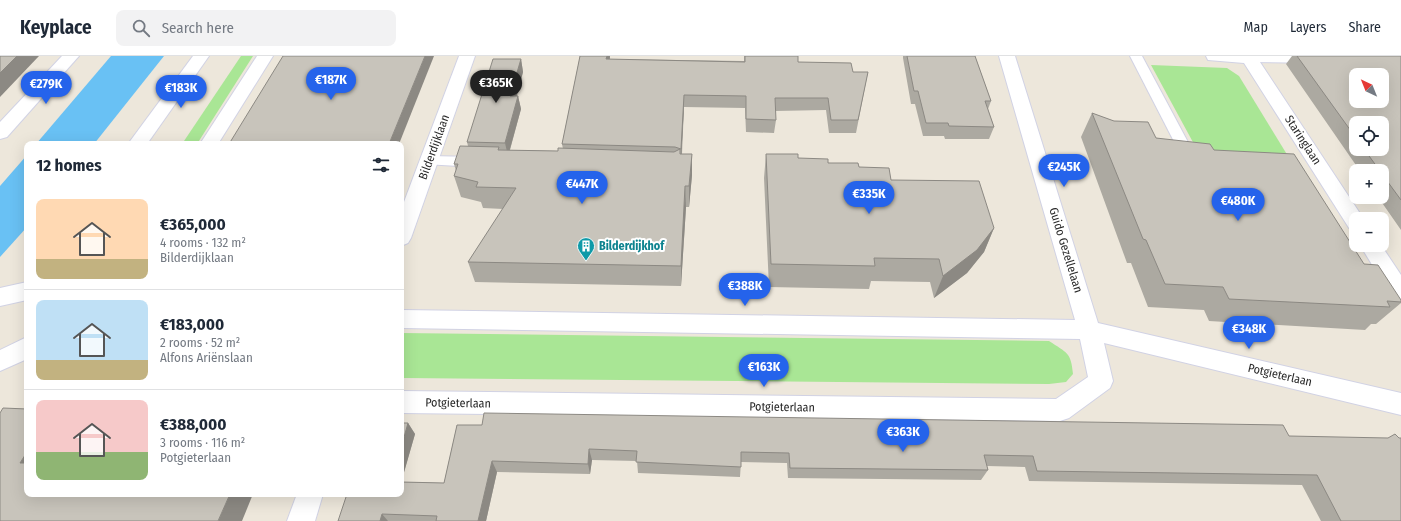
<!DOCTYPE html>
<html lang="en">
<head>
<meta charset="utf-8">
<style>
	:root { --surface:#fff; --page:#f2f2f3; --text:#1f2937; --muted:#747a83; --line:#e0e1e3; --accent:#2563eb }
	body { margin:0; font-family:"Fira Sans Condensed",sans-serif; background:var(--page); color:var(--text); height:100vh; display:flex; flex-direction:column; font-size:15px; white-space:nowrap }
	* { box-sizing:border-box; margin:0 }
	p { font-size:13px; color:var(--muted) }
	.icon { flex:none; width:22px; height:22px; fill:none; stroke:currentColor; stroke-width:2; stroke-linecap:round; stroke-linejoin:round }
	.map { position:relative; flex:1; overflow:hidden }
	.side { position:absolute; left:24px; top:85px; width:380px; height:356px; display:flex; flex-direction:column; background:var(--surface); border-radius:8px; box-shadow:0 4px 16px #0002 }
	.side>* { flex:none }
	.needle { width:26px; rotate:317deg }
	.fabs { position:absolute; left:1349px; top:12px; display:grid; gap:8px }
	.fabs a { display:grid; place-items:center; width:40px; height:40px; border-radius:8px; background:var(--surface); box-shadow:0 4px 16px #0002; font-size:20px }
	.price { position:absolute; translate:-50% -34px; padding:0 9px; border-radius:14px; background:var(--accent); color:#fff; font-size:13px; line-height:26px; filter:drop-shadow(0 1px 2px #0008) }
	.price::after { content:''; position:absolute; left:50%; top:24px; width:12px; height:9px; margin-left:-6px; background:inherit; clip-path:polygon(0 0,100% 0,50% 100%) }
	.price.current { background:#222; color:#fff }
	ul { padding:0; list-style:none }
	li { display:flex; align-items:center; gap:12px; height:100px; padding:0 12px }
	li+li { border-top:1px solid var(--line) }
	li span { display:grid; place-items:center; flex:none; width:112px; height:80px; border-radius:8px; color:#555 }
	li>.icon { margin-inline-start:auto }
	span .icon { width:48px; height:48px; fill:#fffc; stroke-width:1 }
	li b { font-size:17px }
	h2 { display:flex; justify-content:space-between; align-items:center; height:48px; padding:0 12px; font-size:17px }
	header { display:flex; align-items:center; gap:24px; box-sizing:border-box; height:56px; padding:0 20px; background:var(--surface); border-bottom:1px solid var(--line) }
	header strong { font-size:19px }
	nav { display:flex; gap:22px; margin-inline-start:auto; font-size:14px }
	.search { width:280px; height:36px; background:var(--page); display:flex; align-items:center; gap:10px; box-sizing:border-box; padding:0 14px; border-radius:8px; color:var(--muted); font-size:15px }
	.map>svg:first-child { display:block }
</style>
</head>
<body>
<header>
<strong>Keyplace</strong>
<div class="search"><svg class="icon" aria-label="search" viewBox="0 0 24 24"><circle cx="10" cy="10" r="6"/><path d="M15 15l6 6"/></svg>Search here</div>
<nav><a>Map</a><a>Layers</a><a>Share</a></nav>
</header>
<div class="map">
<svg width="1401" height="465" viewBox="0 0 1401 465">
	<rect width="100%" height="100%" fill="#ede7db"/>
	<g fill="#a9e695">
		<polygon points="241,0 253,0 197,88 182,88"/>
		<polygon points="1151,9 1227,12 1239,20 1291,105 1201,101"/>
		<path d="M401,277L1049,285C1067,297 1071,296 1073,318L1066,326L1049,328L403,322L401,321Z"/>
	</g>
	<g fill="#69c1f4">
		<polygon points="111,0 164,0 94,88 36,88"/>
		<polygon points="27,99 27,171 0,201 0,130"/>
	</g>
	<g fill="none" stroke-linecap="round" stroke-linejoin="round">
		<g stroke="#d1d2e4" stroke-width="2">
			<g id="lane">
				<polygon points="1130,0 1142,0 1197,103 1195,106 1185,106 1183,103"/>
				<polygon points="1244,0 1324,0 1326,3 1320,7 1249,6 1245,5 1243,2"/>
				<polygon points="429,100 476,101 481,103 483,106 481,109 476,111 424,108 422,105 424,102"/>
			</g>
		</g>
		<g stroke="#d1d2e4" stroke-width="2">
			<g id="street">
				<polygon points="62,0 79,0 7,81 0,83 0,66"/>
				<polygon points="257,0 273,0 218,88 200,88"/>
				<polygon points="459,0 475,0 411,182 408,187 401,190 401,154"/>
				<polygon points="999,0 1015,0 1098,267 1401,337 1401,359 1104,287 1113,325 1110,332 1069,362 1060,365 401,357 401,335 1056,343 1088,321 1080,283 401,272 401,254 1075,264"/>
				<polygon points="1206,0 1256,0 1363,162 1364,163 1356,163 1356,174 1349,172 1244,7 1208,4"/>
				<polygon points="1360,189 1381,189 1401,219 1401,246 1393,243"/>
				<polygon points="297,438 323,438 315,465 287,465"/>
			</g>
		</g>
		<g stroke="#d1d2e4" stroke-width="2">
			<g id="secondary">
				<polygon points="193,0 209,0 147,88 128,88"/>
				<polygon points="27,226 27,244 0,250 0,232"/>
				<polygon points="27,281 27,303 0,315 0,294"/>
			</g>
		</g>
		<use href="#lane" fill="#fff" fill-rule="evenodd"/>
		<use href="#street" fill="#fff" fill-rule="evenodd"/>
		<use href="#secondary" fill="#fff" fill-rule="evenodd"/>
	</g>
	<g fill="#aca9a1" fill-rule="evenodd">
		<polygon points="580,0 610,0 610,3 744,5 744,0 798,0 798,6 853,16 868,16 856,77 829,77 826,54 775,55 776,64 774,77 746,76 745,52 684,51 682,98 692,98 692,119 689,151 686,151 681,230 475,226 468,206 503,153 483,152 481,146 461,141 454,120 456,115 454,108 468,90 467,86 521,3 523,16 517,40 518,40 521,53 510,94 558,95 563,93 562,88"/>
		<polygon points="903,0 975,0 991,45 988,53 994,71 989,83 945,83 944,80 923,80 915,48 911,48 903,2"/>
		<path d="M1292,0H1401V174L1378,141H1382V115H1360L1286,8ZM1356,67L1382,93H1356Z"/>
		<polygon points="1092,57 1156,82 1214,94 1364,208 1401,244 1401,247 1376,268 1371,268 1365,274 1209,265 1204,254 1148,251 1131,207 1127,207 1081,81"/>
		<polygon points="766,98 859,111 891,124 994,172 984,196 967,217 934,242 930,226 871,225 869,233 769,231 764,122"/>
		<polygon points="401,367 408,367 415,378 401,426 444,427 457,369 1289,380 1401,465 1321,465 1302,429 1029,425 1025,411 987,410 988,414 981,424 788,422 787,407 741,406 740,421 638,417 637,405 592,404 590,418 497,416 486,465 338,465"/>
	</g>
	<g fill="#8c8983">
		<polygon points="17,0 39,0 0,41 0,17"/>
		<polygon points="425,0 434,0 399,88 389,88"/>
		<polygon points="607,0 610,0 608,16 606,3"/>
		<polygon points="521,3 523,16 513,53 510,40"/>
		<polygon points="684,39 684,51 681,106 681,93"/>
		<polygon points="518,40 521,53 508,100 505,87"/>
		<polygon points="692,98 692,119 689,151 689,130"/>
		<polygon points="685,130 686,151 681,230 681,210"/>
		<polygon points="994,172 984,196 967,217 934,242 943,220"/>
		<polygon points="408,367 415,378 401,427 401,392"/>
		<polygon points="589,393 592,404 590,418 588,408"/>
		<polygon points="27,396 27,411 20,407"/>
		<polygon points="492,405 497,416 486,465 478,465"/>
		<polygon points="230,438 253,438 242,465 218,465"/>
		<polygon points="382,458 388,465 380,465"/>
	</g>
	<g fill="#c8c4bb" stroke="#8c8983" fill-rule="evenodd">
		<polygon points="0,0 17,0 0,17"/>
		<polygon points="283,0 425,0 389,88 229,88"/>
		<polygon points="580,0 607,0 606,3 745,6 745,0 798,0 798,6 851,7 853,16 868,16 858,64 831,64 828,42 775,42 776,64 746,63 746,40 684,39 681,93 675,91 562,88"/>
		<polygon points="907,0 975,0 991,45 985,45 994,71 949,70 948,67 926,67 918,35 914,35"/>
		<path d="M1297,0H1401V144L1382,118V115H1380L1364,93H1382V67H1356V82ZM1356,19H1382V45H1356Z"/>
		<polygon points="493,3 521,3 510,40 518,40 505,87 467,86"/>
		<polygon points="1092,57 1114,65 1148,66 1156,82 1210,88 1214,94 1294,98 1364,208 1378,209 1401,244 1401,246 1387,245 1390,251 1229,243 1223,231 1165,228 1146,184 1143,183"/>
		<polygon points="460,90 499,91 498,94 558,95 558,92 674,96 680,93 680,98 692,98 689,130 685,130 681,210 468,206 516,132 476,131 478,126 454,120 458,108 454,108"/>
		<polygon points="766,98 798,98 798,102 828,103 828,107 858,107 859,111 889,112 891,124 979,125 994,172 977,194 943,220 939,203 874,202 875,210 771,208"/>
		<polygon points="3,352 27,353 27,396 20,407 27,407 27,438 230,438 218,465 0,465 0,357"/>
		<polygon points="484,357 1283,369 1289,380 1388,382 1395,378 1399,382 1401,382 1401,465 1341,465 1317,419 1037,415 1033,400 984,399 988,414 790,412 789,397 741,396 741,411 636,406 637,395 589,393 588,408 492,405 478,465 436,465 437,460 382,458 380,465 338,465 347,438 401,438 401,426 444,427 457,369 482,369"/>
		<polygon points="401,367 408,367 401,392"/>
	</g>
	<defs>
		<g id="building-pin" transform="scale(0.9)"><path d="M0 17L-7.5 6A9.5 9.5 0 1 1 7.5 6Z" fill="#0f9aa8" stroke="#fff"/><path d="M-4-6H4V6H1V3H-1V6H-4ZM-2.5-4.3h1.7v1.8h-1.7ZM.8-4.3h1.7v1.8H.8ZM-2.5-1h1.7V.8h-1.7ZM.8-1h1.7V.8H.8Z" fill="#fff"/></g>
	</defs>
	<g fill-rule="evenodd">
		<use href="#building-pin" x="586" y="190"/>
	</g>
	<g text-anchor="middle" stroke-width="4" stroke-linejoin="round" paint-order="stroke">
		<g font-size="12" fill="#2a2a2a" stroke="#fff">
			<text transform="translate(1303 84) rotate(57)" y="4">Staringlaan</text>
			<text transform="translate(434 91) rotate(-70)" y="4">Bilderdijklaan</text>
			<text transform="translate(1066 194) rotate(73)" y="4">Guido Gezellelaan</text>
			<text transform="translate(1280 319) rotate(13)" y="4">Potgieterlaan</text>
			<text transform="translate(458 347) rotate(1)" y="4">Potgieterlaan</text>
			<text transform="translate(782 351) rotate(1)" y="4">Potgieterlaan</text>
		</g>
		<g font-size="12" font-weight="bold" fill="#0d838f" stroke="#fff" text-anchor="start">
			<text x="599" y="194">Bilderdijkhof</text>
		</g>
	</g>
</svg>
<div class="fabs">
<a><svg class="needle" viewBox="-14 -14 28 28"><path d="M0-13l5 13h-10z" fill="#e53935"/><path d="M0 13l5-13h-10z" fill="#747a83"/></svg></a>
<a><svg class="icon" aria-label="locate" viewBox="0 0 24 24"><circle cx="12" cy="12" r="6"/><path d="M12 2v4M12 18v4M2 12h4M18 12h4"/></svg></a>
<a>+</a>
<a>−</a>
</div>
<b class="price" style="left:331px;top:45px">€187K</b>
<b class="price current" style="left:496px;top:48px">€365K</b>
<b class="price" style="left:46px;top:49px">€279K</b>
<b class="price" style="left:181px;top:53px">€183K</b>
<b class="price" style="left:1064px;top:132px">€245K</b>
<b class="price" style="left:582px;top:149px">€447K</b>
<b class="price" style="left:869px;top:159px">€335K</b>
<b class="price" style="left:1238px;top:166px">€480K</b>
<b class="price" style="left:745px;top:251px">€388K</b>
<b class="price" style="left:1249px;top:294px">€348K</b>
<b class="price" style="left:764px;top:332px">€163K</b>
<b class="price" style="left:903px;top:397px">€363K</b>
<section class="side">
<h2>12 homes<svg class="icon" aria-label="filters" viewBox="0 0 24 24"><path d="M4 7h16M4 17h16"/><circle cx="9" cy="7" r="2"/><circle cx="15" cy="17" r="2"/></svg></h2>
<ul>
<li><span style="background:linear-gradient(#ffd9b3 75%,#c2b280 0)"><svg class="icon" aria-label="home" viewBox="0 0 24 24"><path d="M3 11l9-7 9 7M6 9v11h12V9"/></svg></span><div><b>€365,000</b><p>4 rooms · 132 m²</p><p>Bilderdijklaan</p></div></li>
<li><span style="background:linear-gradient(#bfe0f5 75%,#c2b280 0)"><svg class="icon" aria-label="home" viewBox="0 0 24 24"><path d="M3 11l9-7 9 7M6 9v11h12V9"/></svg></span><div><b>€183,000</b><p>2 rooms · 52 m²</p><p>Alfons Ariënslaan</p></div></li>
<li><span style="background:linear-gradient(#f6c9c9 65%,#8fb573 0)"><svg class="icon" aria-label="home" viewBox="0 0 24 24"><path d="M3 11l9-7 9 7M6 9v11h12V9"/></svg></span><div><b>€388,000</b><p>3 rooms · 116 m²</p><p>Potgieterlaan</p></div></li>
</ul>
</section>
</div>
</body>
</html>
